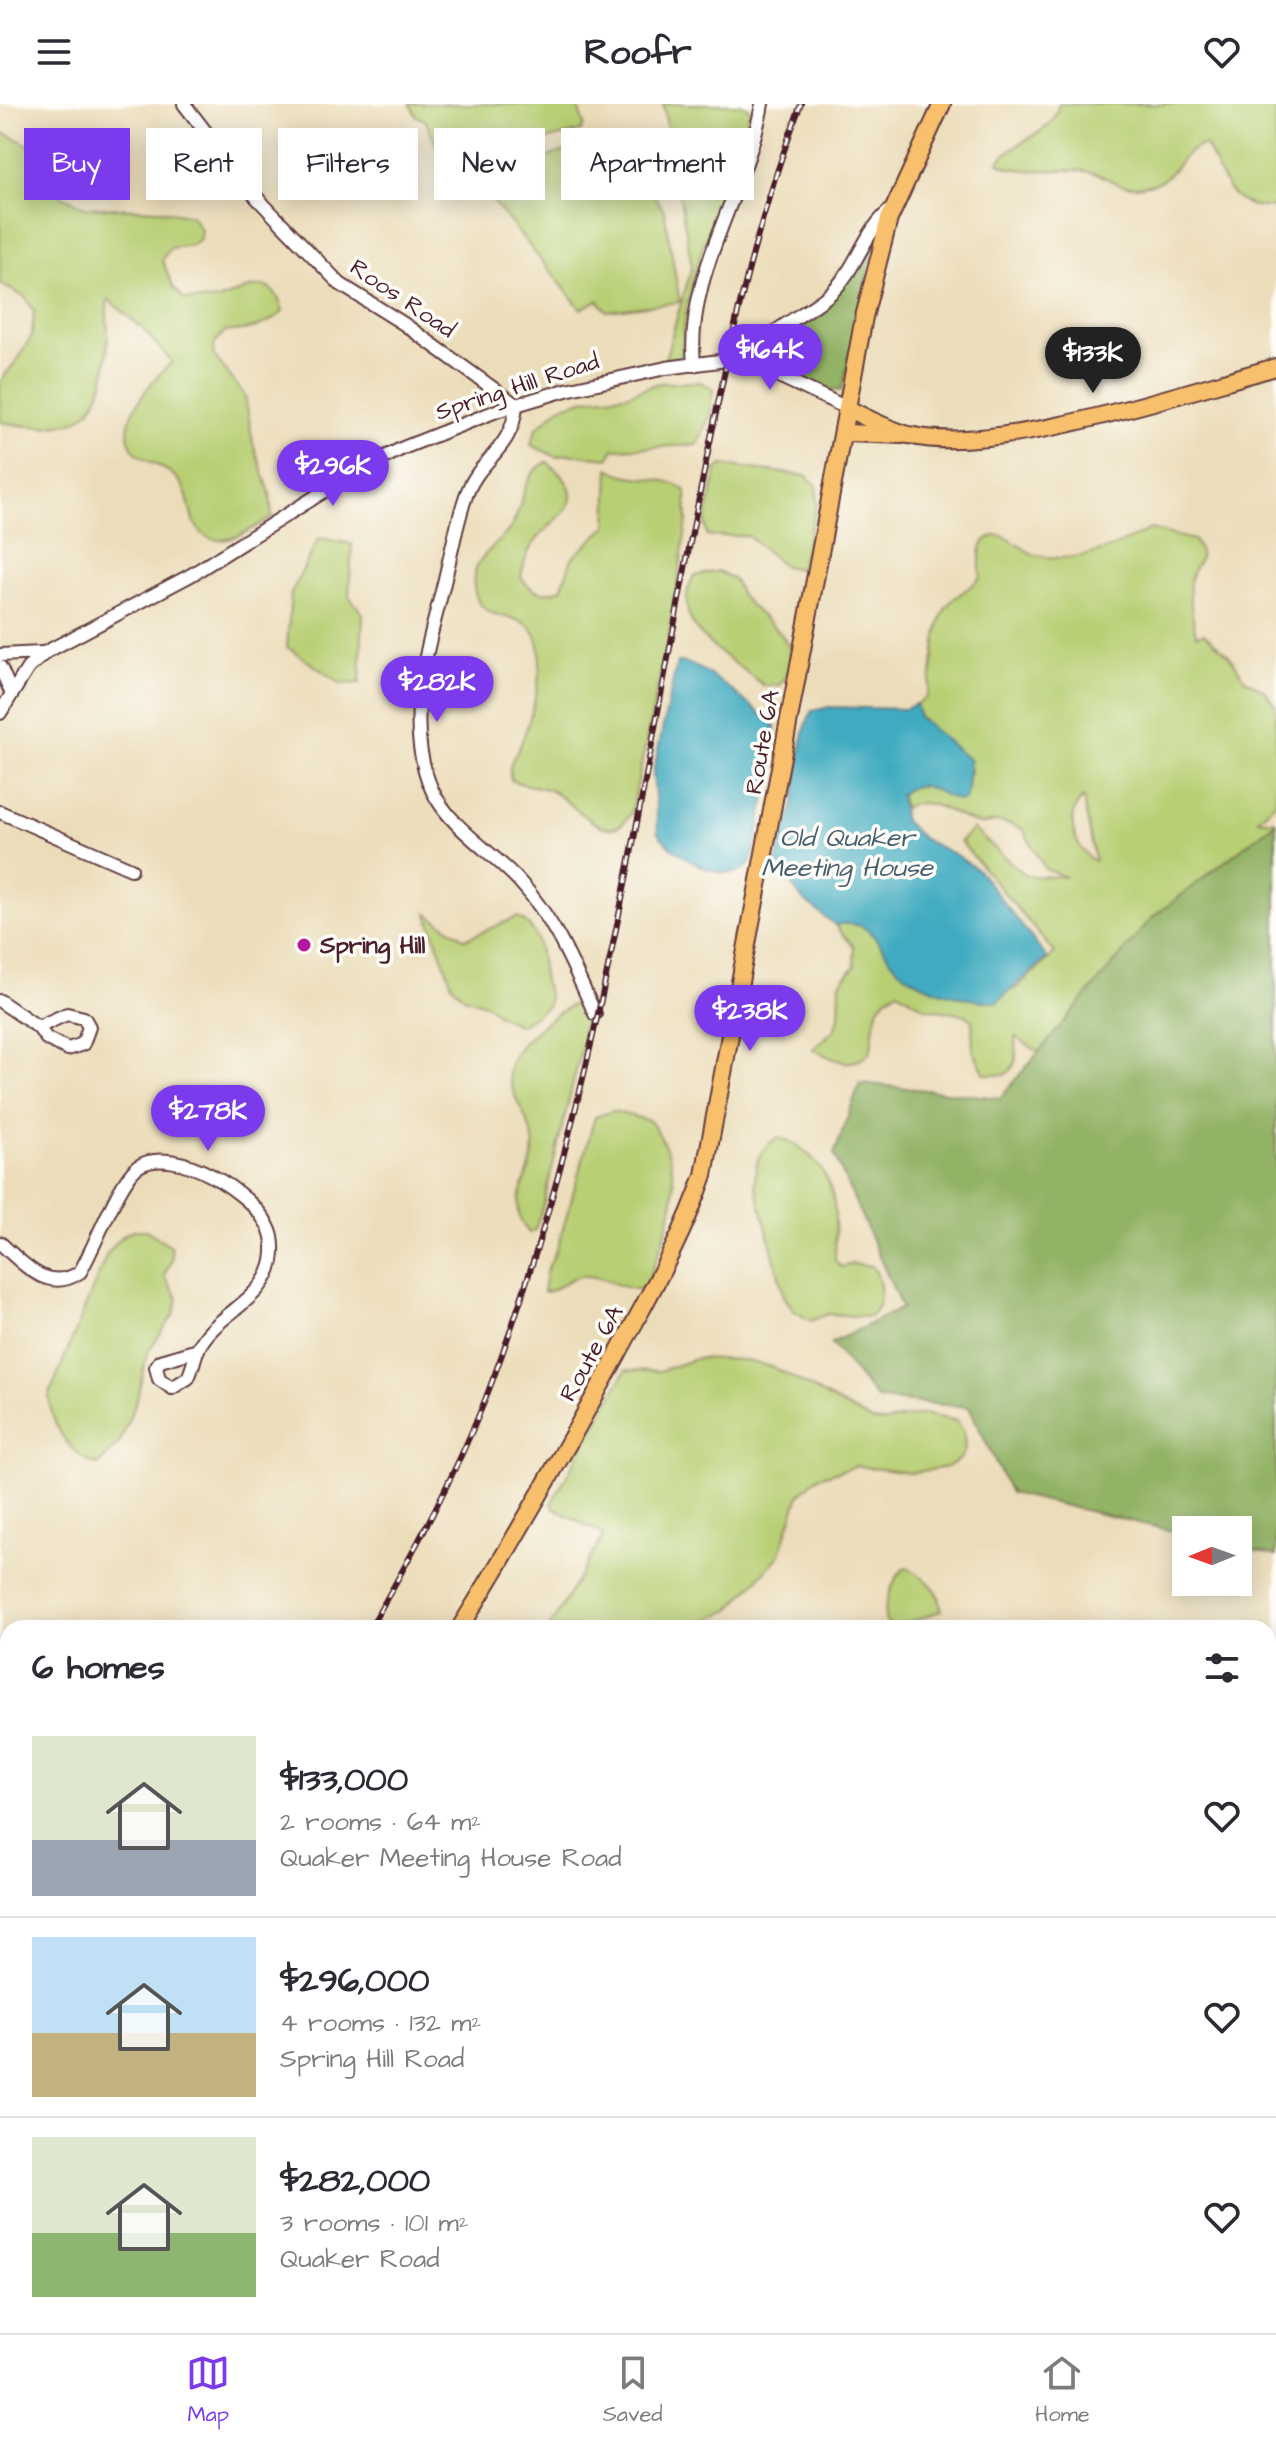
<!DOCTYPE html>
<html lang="en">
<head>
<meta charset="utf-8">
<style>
	:root { --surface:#fff; --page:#f7f7f7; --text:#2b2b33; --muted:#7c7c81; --line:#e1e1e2; --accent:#7c3aed }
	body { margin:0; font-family:"Architects Daughter",sans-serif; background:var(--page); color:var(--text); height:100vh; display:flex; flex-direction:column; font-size:30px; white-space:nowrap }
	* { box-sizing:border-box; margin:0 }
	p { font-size:26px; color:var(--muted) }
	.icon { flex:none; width:44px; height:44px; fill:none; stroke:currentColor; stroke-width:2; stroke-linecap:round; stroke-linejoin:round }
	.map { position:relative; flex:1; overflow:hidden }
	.details { position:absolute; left:0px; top:1516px; width:1276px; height:714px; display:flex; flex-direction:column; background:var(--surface); border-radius:24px 24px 0 0; box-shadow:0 4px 20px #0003 }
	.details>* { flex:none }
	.banner { position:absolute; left:24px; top:24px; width:800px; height:72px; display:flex; gap:16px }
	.needle { width:52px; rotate:269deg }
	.fabs { position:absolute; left:1172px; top:1412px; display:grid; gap:16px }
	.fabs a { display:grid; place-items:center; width:80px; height:80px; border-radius:0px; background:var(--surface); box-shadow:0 4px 20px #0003; font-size:40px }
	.price { position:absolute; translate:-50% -68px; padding:0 18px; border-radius:28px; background:var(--accent); color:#fff; font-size:26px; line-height:52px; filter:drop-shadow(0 2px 4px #0008) }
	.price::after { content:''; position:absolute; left:50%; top:48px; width:24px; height:18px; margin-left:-12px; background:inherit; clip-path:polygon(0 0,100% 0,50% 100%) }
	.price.current { background:#222; color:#fff }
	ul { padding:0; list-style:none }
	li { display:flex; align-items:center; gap:24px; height:200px; padding:0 32px }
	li+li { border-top:2px solid var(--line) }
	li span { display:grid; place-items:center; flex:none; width:224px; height:160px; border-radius:0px; color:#555 }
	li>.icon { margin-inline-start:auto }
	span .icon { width:96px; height:96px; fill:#fffc; stroke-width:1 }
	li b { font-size:34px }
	h2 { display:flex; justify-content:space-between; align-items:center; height:96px; padding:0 32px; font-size:34px }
	.pill { padding:0 28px; border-radius:0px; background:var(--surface); box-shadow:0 4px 20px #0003; font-size:28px; line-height:72px }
	.pill.current { background:var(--accent); color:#fff }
	header { display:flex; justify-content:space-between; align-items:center; height:104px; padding:0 32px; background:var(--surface); font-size:36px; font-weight:700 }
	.tab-bar { display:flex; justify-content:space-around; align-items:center; height:112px; border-top:2px solid var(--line); background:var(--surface); font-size:22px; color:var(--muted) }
	.tab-bar a { display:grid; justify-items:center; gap:4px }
	.tab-bar .current { color:var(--accent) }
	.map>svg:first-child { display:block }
</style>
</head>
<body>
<header><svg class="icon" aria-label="menu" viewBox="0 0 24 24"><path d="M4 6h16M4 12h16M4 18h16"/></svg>Roofr<svg class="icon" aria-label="heart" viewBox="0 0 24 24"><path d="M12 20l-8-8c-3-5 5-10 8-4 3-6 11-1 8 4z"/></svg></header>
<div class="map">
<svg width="1276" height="2229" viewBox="0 0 1276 2229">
	<rect width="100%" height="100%" fill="#fdfcf7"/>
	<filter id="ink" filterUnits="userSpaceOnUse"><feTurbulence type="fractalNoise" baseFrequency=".0125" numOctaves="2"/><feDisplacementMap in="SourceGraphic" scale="16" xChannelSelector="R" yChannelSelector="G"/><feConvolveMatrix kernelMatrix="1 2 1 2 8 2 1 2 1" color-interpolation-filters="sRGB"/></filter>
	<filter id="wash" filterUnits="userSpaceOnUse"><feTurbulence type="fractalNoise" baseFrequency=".006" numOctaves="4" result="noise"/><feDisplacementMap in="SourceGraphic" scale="32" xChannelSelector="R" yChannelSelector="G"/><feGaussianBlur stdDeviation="1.8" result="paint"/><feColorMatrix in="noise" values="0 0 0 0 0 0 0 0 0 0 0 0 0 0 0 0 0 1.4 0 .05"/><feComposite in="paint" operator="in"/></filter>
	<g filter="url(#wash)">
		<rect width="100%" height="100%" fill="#ecddba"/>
		<g fill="#b8cf73" stroke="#81774f" stroke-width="2" fill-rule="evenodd">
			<polygon points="410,0 577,0 584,21 581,27 523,42 455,67 443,56 425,16 416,12"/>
			<path d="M663,0H741L750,6C729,86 685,162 682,246L679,253L665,255L692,162Z"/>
			<path d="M1059,0H1276V103C1226,107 1226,76 1205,41C1179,46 1177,73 1153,80C1113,90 1116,71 1084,67C1057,63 1022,72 998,59C1014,33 1052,35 1059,0Z"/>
			<path d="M0,28C35,41 56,54 62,92L85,103L161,106L192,112L201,126L200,135L191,141L170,144L162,156L173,183L184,195C194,196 206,198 216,196C244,190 272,162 283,208C263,224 249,226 224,228L215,239L213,250L245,292L253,339L270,389L272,413C245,429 207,456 192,412C188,399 188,389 180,378C168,363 153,362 139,351C108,325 151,277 172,258L143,225L108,195C105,207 108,220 108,232C107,316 79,332 0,318V277L19,254L32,231L34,207L25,193L0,180Z"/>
			<path d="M578,43L597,46L609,53L652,89L664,106L680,198L607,207L598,196L581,205L491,95V85C516,64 547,52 578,43Z"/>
			<polygon points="701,278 713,285 710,312 697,341 614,345 608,354 567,350 556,353 531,341 536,325 560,303 586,295 626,291 658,279"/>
			<path d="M547,358C597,398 558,407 535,438C526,448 524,460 521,473C530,488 545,492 561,485L572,454L607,422L609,364C634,380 662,368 686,387L687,417L673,509L632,706C610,753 573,695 549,686C536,681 523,682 511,676C506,658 517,652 522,637C532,611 540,580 540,553C539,499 495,525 478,497C474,489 472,476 475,467C481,448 503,438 513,420C525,397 521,371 547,358Z"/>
			<polygon points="722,361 807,372 817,382 817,400 800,465 784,462 748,432 707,432 705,418 717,365"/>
			<path d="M1150,425L1194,436C1209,459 1193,457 1190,477C1188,494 1193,514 1196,531L1204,529L1228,550L1246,576L1264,586L1276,602V698L1258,715L1276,717V1265L1075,971L1015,933C1016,949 1020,960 1005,971L985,970L973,946L972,916L966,911L926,904L897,887C869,902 876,922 870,949C849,967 834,955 813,945L834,926L839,912L840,879L855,862L854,843L835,821C878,812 877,847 898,863C913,875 962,890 981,897L1017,884L1055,849L960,737L973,725L1026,772L1066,773L1045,765L1023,725C1015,722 1006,719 998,718C992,718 986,721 980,720C952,714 932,689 904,704L900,690C918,674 934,683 954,695L966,692L965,681L971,665L919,613L916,600L926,594C936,567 933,522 947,502C956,490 971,485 980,473C981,463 977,445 985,437C1003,421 1019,446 1036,451C1074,461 1118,443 1150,425ZM1083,694L1095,756L1094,757C1075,745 1063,711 1083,694Z"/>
			<polygon points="319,434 352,440 349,492 363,510 360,579 341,580 287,543 291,489"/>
			<path d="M718,467L733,475C737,480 738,487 742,492C763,521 812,535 780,581L764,582C732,553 664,525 694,472Z"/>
			<path d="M427,809L465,835L517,813C543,826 539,852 544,877C547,887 550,891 548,902L520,921L498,911L488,901L464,893L452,881Z"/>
			<path d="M577,898L586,899L582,942L543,1102L535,1126L529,1129C501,1098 538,1070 533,1036C530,1011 499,979 512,955C524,932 555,910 577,898Z"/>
			<path d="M613,1007L650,1017C694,1074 667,1125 645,1185C621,1188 606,1171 583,1172C567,1172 558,1188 543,1188L546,1168L558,1142L595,1013Z"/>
			<path d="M777,1034C792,1036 798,1041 809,1051C841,1081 835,1116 835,1156L841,1163L852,1160L872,1162C883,1176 884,1200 870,1213L828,1210L811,1217L794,1207L784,1192L755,1079C755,1059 759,1044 777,1034Z"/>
			<path d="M133,1126H146L171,1142L172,1156L164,1171L178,1195L174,1210L147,1249L137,1295L120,1338L98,1361C71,1353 50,1320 49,1292L107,1150L122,1132Z"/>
			<polygon points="698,1254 741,1256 773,1263 872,1317 884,1318 924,1310 957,1317 964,1328 965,1346 960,1355 947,1363 910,1369 857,1362 818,1373 799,1391 779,1452 729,1507 684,1524 549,1524 604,1431 553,1403 552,1398 626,1266 660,1267"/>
			<path d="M907,1463C925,1474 942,1485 941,1507L893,1524L886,1518C881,1506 895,1468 907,1463Z"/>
			<polygon points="1268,1743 1276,1746 1276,2229 864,2229 866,2222 1268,2222"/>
			<polygon points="0,2031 8,2040 8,2095 0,2104"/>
			<polygon points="8,2153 8,2222 50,2222 49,2229 0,2229 0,2163"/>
			<polygon points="231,2222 334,2222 329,2229 226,2229"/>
		</g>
		<g fill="#92b265" stroke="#6e6848" stroke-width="2">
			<path d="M877,129L842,286C829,291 774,267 766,255L767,240L834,190Z"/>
			<polygon points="1276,718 1276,1452 1238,1443 1238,1426 1186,1426 1186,1430 1010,1389 969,1303 877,1295 831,1239 902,1204 834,1050 860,979 1000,994 1153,813"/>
			<polygon points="1276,1812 1276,2163 1268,2158 1268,1825"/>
		</g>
		<g fill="#40abc0" stroke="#456576" stroke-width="2">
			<path d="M677,558C704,557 752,605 775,621C776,636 756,753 749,761C727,785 671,749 658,729L653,669Z"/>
			<path d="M916,600L919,613L970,657L966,692L961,697C937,692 922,669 900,691L904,717L923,735L956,751L979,767L1047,854L997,898C967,897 919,885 897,863C877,841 873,813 835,821L802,795L776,760C779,738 790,720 794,699C800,667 797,637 812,607L829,603L905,605Z"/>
		</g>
	</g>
	<g filter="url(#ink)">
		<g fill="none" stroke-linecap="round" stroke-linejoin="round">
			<g stroke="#623c40" stroke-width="16">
				<g id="minor">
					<path d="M184,0L257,94L340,180L404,220L516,301C513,346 480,354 467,389C456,419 451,452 443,483C427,547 403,621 432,686C450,724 493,748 520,778C555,816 574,863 595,910"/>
					<path d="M750,260C760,227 808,211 832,188C858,163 864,126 893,104"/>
					<path d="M694,261C685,169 747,88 762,0"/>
					<polyline points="0,551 42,549"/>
					<polyline points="0,563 11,588"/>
					<polyline points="0,609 28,564 46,548 191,471 350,371 403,344 499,306 566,286 666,264 727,256 764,265 847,304"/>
					<polyline points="0,708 131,765"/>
					<polyline points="0,897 38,923"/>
					<polygon points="67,910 84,914 89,923 83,940 68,945 47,935 38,923"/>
					<path d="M0,1139C24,1160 48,1190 80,1168C94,1145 120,1074 139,1062C175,1040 252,1089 268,1122C274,1133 274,1145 272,1157C264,1198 214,1210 198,1245C194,1254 193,1264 188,1274L172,1284L159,1275L156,1263L160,1257L198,1246"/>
					<polyline points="1268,1631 1276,1632"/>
					<polyline points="0,1941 8,1955"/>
					<polyline points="185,2222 192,2229"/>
				</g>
			</g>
			<g stroke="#623c40" stroke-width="20">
				<g id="major">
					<path d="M847,304C866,314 888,325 909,331C995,353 1187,287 1276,263"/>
					<polyline points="843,329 903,331"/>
					<path d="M460,1524C515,1435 566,1345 616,1253C648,1193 682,1135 704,1071L864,213L889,115L942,0"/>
					<polyline points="217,2229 221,2222"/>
				</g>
			</g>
			<use href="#minor" stroke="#fff" stroke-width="12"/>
			<use href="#major" stroke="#f8bf6c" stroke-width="16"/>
			<g stroke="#4a1f2b" stroke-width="6">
				<g id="rail">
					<path d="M370,1524C412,1451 454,1374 485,1296C592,1020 634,722 691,434C720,287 747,140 801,0"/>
					<polyline points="0,2137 8,2123"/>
				</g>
			</g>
			<use href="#rail" stroke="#fdfcf7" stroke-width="3" stroke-dasharray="9" stroke-linecap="butt"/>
		</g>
	</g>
	<circle fill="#b5179e" stroke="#fdfcf7" stroke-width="3" cx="304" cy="841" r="8"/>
	<g text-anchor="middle" stroke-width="7" stroke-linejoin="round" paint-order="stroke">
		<g font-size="24" fill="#4a1f2b" stroke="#fdfcf7">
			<text transform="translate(403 194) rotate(34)" y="8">Roos Road</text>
			<text transform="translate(517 282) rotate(-18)" y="8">Spring Hill Road</text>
			<text transform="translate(762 638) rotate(-80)" y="8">Route 6A</text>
			<text transform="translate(591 1249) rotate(-61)" y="8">Route 6A</text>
		</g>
		<g font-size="24" font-weight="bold" fill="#4a1f2b" stroke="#fdfcf7" text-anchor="start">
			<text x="320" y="849">Spring Hill</text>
		</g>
		<g font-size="26" font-style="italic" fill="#465e6e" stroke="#fdfcf7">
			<text x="847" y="742">Old Quaker<tspan x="847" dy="30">Meeting House</tspan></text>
		</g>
	</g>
</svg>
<div class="fabs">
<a><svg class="needle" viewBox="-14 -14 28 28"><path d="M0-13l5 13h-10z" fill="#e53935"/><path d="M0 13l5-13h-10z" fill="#7c7c81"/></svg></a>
</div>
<b class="price" style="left:770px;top:288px">$164K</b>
<b class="price current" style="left:1093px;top:291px">$133K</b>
<b class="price" style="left:333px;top:404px">$296K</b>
<b class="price" style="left:437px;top:620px">$282K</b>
<b class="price" style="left:750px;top:949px">$238K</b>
<b class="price" style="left:208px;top:1049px">$278K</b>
<div class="banner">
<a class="pill current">Buy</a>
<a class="pill">Rent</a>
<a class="pill">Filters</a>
<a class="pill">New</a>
<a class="pill">Apartment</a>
</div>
<section class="details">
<h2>6 homes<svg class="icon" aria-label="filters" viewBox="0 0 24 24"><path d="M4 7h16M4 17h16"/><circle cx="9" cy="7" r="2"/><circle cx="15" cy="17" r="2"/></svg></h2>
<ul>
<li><span style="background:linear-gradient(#dfe7d0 65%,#9aa5b1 0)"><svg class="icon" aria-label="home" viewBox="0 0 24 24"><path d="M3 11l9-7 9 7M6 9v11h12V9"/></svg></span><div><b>$133,000</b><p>2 rooms · 64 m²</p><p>Quaker Meeting House Road</p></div><svg class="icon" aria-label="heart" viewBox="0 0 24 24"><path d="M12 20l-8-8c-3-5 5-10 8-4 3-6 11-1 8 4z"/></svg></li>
<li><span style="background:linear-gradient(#bfe0f5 60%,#c2b280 0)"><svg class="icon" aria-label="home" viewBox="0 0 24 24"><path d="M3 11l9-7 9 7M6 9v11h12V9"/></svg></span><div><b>$296,000</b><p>4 rooms · 132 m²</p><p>Spring Hill Road</p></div><svg class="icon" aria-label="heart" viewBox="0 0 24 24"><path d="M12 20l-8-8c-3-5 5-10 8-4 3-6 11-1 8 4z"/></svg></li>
<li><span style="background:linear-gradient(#dfe7d0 60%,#8fb573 0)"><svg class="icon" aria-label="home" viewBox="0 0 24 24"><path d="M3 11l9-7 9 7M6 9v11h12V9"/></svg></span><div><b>$282,000</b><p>3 rooms · 101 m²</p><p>Quaker Road</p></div><svg class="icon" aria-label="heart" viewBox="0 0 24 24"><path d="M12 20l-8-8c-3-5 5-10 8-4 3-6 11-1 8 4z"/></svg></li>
</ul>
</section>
</div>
<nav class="tab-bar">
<a class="current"><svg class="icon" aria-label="map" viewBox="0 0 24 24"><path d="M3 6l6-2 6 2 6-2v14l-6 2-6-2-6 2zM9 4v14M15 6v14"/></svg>Map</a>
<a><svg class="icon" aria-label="saved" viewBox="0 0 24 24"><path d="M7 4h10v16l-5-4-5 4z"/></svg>Saved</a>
<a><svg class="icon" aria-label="home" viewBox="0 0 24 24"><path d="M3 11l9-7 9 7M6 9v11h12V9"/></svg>Home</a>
</nav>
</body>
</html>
